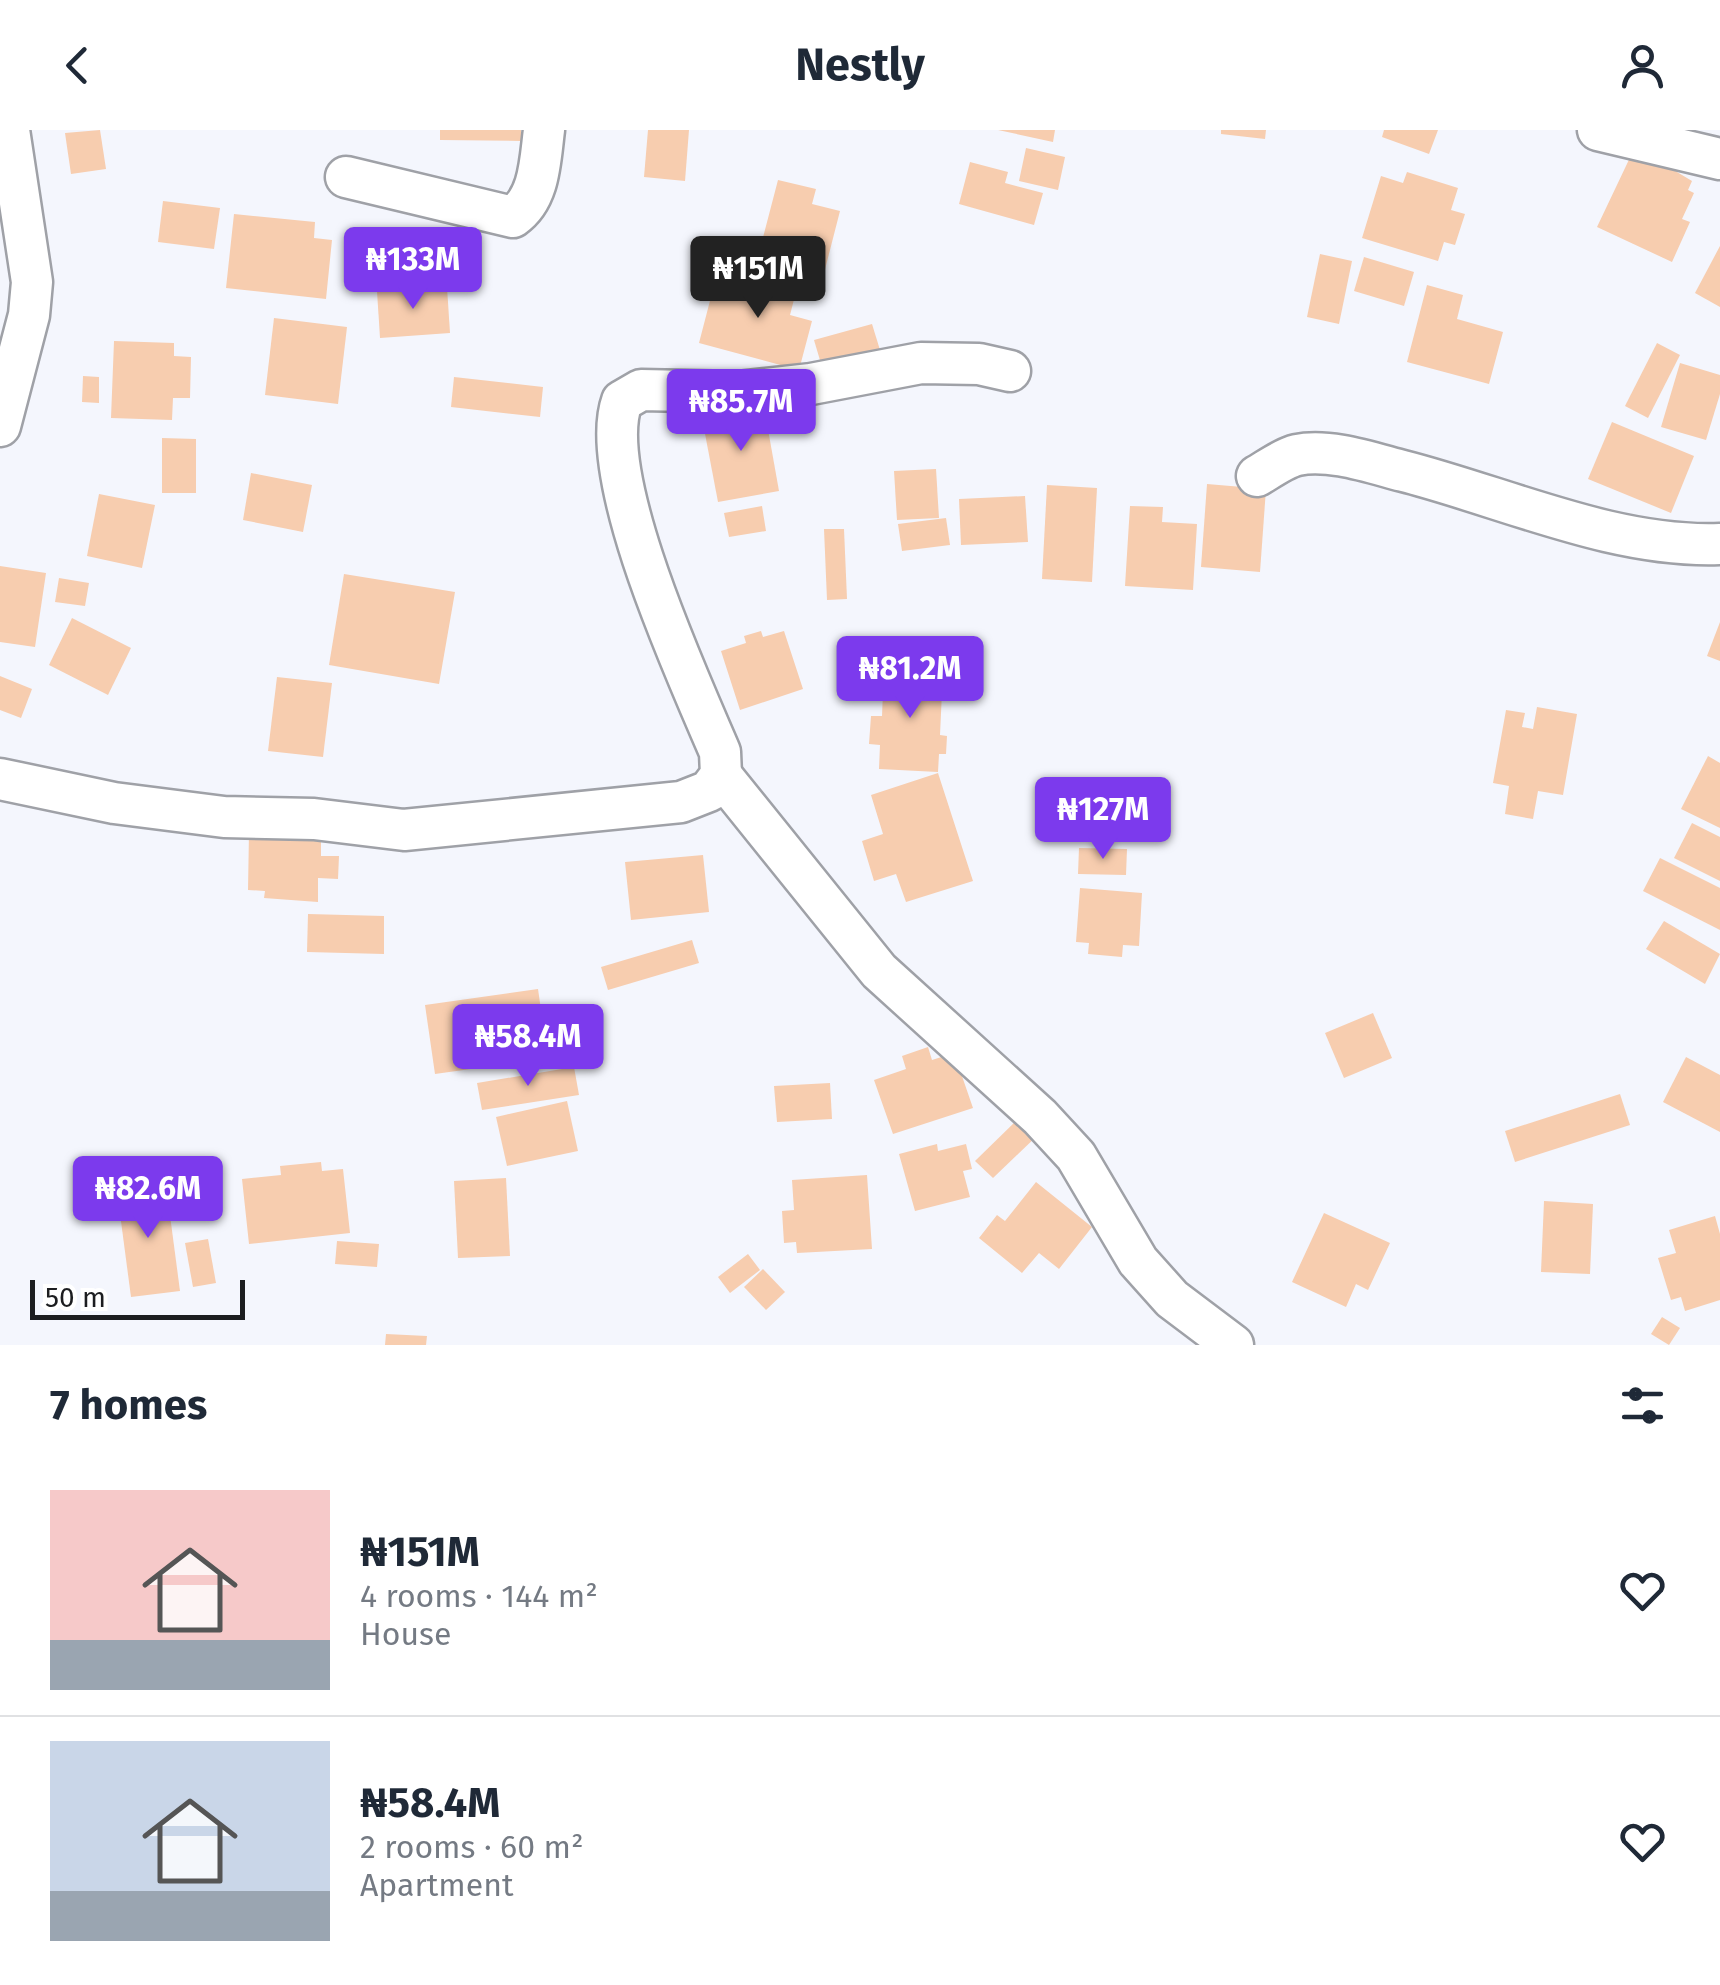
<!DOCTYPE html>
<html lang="en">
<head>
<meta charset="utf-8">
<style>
	:root { --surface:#fff; --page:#f2f2f3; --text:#1f2937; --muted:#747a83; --line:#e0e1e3; --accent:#7c3aed }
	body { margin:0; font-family:"Fira Sans",sans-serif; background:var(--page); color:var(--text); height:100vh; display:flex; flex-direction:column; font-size:38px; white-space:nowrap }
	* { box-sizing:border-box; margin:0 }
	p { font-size:32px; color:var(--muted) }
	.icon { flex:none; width:55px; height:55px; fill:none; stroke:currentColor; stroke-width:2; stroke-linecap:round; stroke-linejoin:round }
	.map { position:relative; height:1215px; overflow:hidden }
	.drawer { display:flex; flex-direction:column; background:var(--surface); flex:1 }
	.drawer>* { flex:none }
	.scale { position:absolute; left:30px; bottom:25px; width:215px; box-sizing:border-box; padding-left:10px; border:5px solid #1c1d20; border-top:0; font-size:28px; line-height:35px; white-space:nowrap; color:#1c1d20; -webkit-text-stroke:8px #fff; paint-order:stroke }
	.price { position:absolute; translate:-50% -85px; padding:0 22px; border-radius:10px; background:var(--accent); color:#fff; font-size:32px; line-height:65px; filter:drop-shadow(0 2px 5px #0008) }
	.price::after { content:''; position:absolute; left:50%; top:60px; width:30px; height:22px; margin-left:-15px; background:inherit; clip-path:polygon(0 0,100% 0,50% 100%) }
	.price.active { background:#222; color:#fff }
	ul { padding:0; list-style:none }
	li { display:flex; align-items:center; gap:30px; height:250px; padding:0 50px }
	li+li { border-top:2px solid var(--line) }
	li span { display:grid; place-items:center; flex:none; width:280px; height:200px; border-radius:0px; color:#555 }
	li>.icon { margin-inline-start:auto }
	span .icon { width:120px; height:120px; fill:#fffc; stroke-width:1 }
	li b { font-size:42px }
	h2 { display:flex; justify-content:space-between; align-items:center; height:120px; padding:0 50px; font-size:42px }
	header { display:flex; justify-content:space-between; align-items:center; height:130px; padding:0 50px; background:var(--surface); font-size:45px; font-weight:700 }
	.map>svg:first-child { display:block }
</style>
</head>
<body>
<header><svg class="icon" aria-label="back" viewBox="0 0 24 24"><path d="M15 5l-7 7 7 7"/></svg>Nestly<svg class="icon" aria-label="person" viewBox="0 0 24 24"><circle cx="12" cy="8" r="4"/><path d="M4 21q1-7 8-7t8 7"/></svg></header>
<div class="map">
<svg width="1720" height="1215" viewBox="0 0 1720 1215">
	<rect width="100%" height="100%" fill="#f4f6fd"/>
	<g fill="#f7cdaf">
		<polygon points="100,0 106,39 71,44 65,3"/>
		<polygon points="440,0 521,0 521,11 440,10"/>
		<polygon points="648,0 689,0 685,51 644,47"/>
		<polygon points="998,0 1055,0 1053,12"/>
		<polygon points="1221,0 1266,0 1265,9 1221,4"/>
		<polygon points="1384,0 1438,0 1429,24 1382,7"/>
		<polygon points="1635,17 1692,51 1688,60 1694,63 1682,89 1690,92 1672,132 1597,97"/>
		<polygon points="1026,18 1065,27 1058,60 1019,51"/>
		<polygon points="970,32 1008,42 1005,53 1043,63 1034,95 959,74"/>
		<polygon points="1407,42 1458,58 1451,80 1465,84 1455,115 1444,112 1438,131 1362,108 1381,46 1403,53"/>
		<polygon points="778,50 816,59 812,74 840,81 821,155 755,138"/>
		<polygon points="163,71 220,78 214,119 158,112"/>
		<polygon points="234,84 315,92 314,108 332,110 326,169 226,158"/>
		<polygon points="1720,116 1720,177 1695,163"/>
		<polygon points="1320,124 1352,131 1339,194 1307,187"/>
		<polygon points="1364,127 1414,142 1404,176 1354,161"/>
		<polygon points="741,139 798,154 790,185 812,191 799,240 699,213 712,163 733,169"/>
		<polygon points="1427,155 1463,165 1457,189 1503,202 1489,254 1407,232"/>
		<polygon points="447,157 450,203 380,208 377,161"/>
		<polygon points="274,188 347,197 338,274 265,265"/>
		<polygon points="872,194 880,220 822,237 814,210"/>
		<polygon points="114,211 174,213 174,226 191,227 190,268 173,268 172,290 111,288"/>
		<polygon points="1657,213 1680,225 1648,288 1625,276"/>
		<polygon points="1680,233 1720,245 1720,264 1706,310 1661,297"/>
		<polygon points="83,246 99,247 99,273 82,272"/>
		<polygon points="454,247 543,257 540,287 451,277"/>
		<polygon points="764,277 779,361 718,372 702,288"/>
		<polygon points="1612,292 1694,326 1671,383 1588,349"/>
		<polygon points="162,308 196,309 196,363 162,363"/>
		<polygon points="936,339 939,388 897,390 894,341"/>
		<polygon points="251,343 312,355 303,402 243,390"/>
		<polygon points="1207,354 1266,359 1260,442 1201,437"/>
		<polygon points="1047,355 1097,358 1092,452 1042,449"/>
		<polygon points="99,364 155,375 142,438 87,426"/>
		<polygon points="1025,366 1028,412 961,415 959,369"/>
		<polygon points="762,376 766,401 729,407 724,383"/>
		<polygon points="1130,376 1163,377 1162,392 1197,394 1193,460 1125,456"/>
		<polygon points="946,388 950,415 902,421 898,394"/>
		<polygon points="824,399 844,399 847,469 827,470"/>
		<polygon points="0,436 46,443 35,517 0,512"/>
		<polygon points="344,444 455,462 439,554 329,535"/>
		<polygon points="59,448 89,453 85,476 55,472"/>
		<polygon points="72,488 131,518 108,565 49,535"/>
		<polygon points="1720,492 1720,531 1707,526"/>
		<polygon points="761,501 763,507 784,501 803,559 740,580 721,521 746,513 744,506"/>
		<polygon points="884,537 943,540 940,605 947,606 946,624 939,624 938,642 879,639 880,615 869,614 871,586 882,586"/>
		<polygon points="0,546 32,559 21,588 0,580"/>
		<polygon points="277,547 332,553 323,627 268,621"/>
		<polygon points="1537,577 1577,584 1563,665 1538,661 1533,689 1505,684 1509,656 1493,653 1506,580 1525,583 1522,597 1533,599"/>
		<polygon points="1708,626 1720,633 1720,698 1681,679"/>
		<polygon points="938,643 973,751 906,772 896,744 874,751 862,711 883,704 871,665"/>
		<polygon points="1692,693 1720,707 1720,751 1674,728"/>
		<polygon points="249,702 321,705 321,726 339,726 338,749 318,748 318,772 264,768 265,761 248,760"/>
		<polygon points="1079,718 1127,719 1126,745 1078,744"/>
		<polygon points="703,725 709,782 631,790 625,732"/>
		<polygon points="1660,728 1720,758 1720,800 1643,761"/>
		<polygon points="1080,758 1142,763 1139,816 1123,815 1122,827 1088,824 1089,813 1076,812"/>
		<polygon points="308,784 384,786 384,824 307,822"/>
		<polygon points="1664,791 1720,824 1705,854 1646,819"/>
		<polygon points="692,810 699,833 608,860 601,837"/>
		<polygon points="538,859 548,928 435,944 425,875"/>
		<polygon points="1373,883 1392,928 1344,948 1325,903"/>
		<polygon points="928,917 932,930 954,923 973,978 893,1004 874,950 906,939 902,926"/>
		<polygon points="1686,927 1720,945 1720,1002 1663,972"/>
		<polygon points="574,937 579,965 482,980 477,953"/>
		<polygon points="830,953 832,989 777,992 774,956"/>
		<polygon points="1620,964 1630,995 1515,1032 1505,1001"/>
		<polygon points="567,971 578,1021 507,1036 496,987"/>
		<polygon points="1022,985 1040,1003 993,1048 975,1031"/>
		<polygon points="937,1014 938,1021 966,1014 972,1039 963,1041 970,1067 915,1081 899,1024"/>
		<polygon points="321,1032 322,1041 343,1039 350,1103 249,1114 242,1049 281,1045 280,1036"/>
		<polygon points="867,1045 872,1119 797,1123 796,1112 784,1113 782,1081 794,1080 792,1050"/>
		<polygon points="506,1048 510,1126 458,1128 454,1051"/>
		<polygon points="1036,1052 1092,1097 1059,1139 1039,1123 1022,1143 979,1108 997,1085 1005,1091"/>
		<polygon points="166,1055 180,1161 131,1167 117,1061"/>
		<polygon points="1544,1071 1593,1074 1590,1144 1541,1142"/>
		<polygon points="1324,1083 1390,1113 1368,1160 1356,1154 1346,1177 1292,1152"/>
		<polygon points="1715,1086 1720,1104 1720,1170 1685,1181 1681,1167 1671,1170 1658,1128 1676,1123 1669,1100"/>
		<polygon points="208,1109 216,1153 193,1157 185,1113"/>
		<polygon points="337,1111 379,1114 377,1137 335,1134"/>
		<polygon points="748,1124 760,1140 730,1163 718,1147"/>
		<polygon points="763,1139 785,1162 766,1180 744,1157"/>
		<polygon points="1662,1187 1680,1198 1669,1215 1651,1204"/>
		<polygon points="386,1204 427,1206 426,1215 385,1215"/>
	</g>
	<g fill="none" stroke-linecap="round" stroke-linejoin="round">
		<g stroke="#9fa1a7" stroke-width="45">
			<g id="minor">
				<polyline points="1598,0 1720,29"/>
				<path d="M346,47L513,87C540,68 540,31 544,0"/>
				<polyline points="0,296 29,185 32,152 9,0"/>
				<path d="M1257,346C1269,339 1284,328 1297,325C1329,318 1372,333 1403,341C1505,367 1613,418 1720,414"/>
				<polyline points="721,645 879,841 1040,987 1076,1026 1138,1131 1172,1169 1233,1215"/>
				<path d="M0,649L114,673L224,687L314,689L404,700L681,672L709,661L721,645L720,622C688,547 595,346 622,271L641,260L737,262L811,254L921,233L979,234L1010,241"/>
			</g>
		</g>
		<use href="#minor" stroke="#fff" stroke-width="40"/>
	</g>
</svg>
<div class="scale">50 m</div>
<b class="price" style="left:413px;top:182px">₦133M</b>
<b class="price active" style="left:758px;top:191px">₦151M</b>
<b class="price" style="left:741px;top:324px">₦85.7M</b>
<b class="price" style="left:910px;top:591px">₦81.2M</b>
<b class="price" style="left:1103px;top:732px">₦127M</b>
<b class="price" style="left:528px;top:959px">₦58.4M</b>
<b class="price" style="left:148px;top:1111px">₦82.6M</b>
</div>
<section class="drawer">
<h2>7 homes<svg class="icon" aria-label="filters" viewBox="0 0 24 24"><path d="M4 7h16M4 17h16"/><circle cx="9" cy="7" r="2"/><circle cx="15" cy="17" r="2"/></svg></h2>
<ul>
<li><span style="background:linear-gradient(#f6c9c9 75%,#9aa5b1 0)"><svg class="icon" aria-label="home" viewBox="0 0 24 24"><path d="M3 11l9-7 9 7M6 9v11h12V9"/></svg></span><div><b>₦151M</b><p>4 rooms · 144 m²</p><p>House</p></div><svg class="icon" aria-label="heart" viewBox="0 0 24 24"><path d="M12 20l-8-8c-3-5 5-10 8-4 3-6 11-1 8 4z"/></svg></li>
<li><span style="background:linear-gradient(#c9d6e8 75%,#9aa5b1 0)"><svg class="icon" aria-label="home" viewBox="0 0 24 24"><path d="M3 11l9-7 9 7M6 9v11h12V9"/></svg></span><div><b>₦58.4M</b><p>2 rooms · 60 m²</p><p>Apartment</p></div><svg class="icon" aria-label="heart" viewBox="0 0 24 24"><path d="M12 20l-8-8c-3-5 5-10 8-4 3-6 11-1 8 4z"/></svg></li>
</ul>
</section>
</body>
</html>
